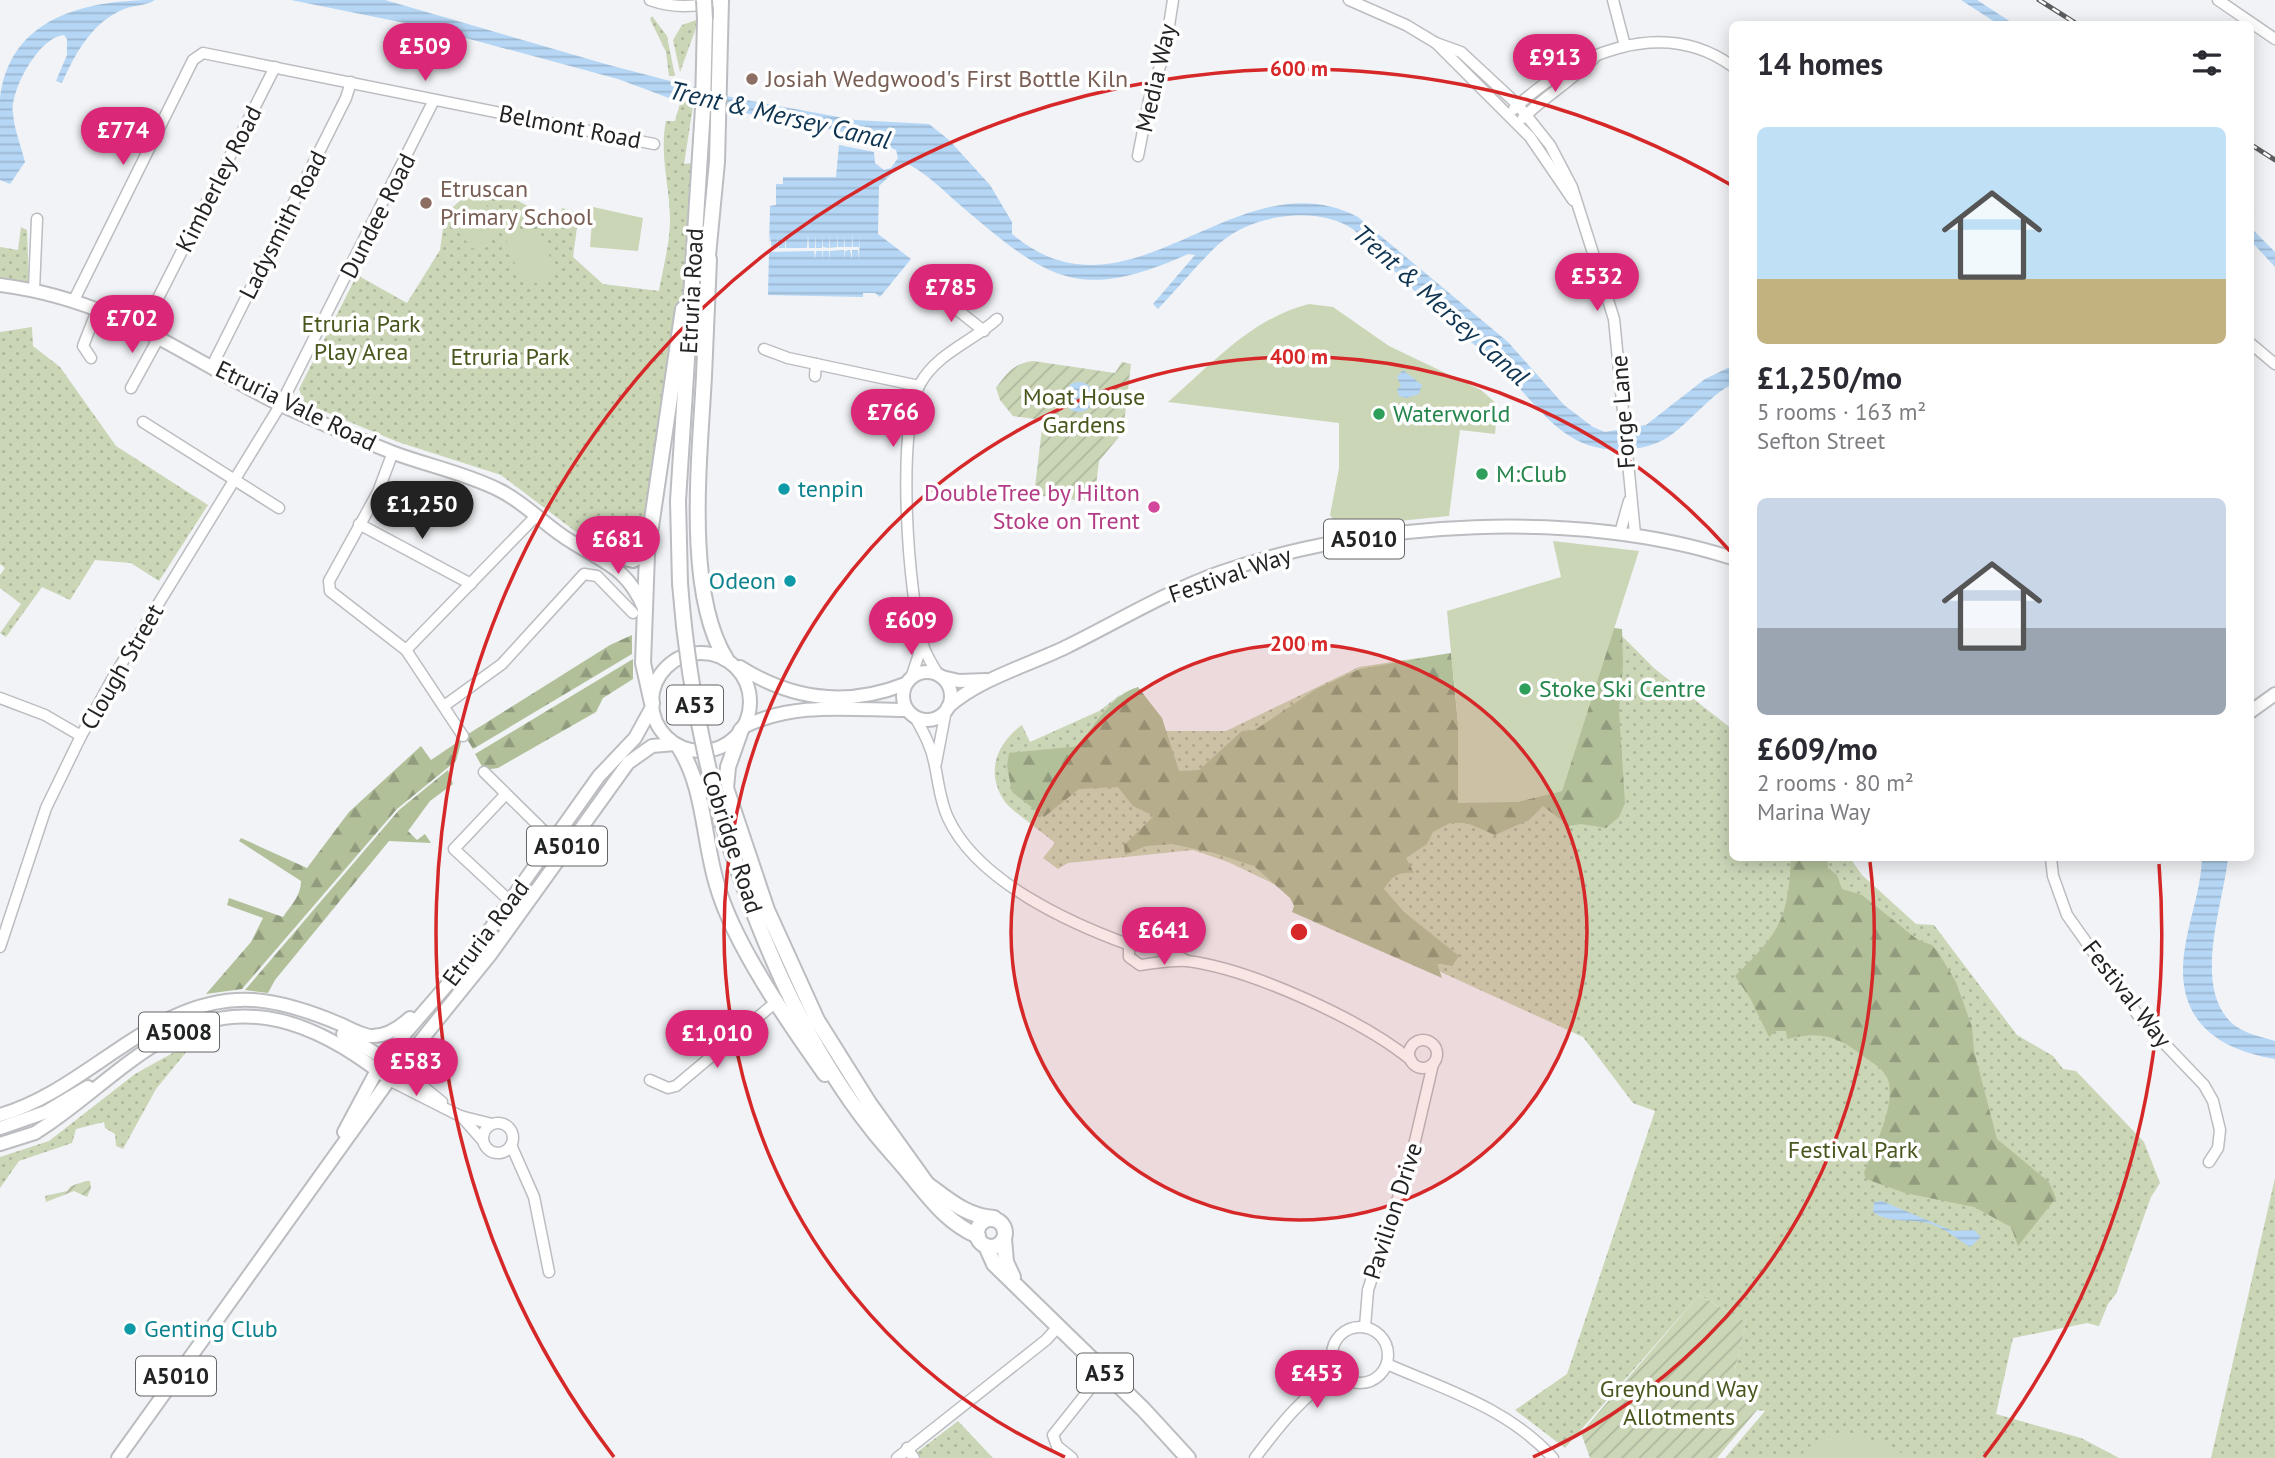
<!DOCTYPE html>
<html lang="en">
<head>
<meta charset="utf-8">
<style>
	:root { --surface:#fff; --page:#f2f2f3; --text:#2b2b33; --muted:#7c7c81; --accent:#db2777 }
	body { margin:0; font-family:"PT Sans",sans-serif; background:var(--page); color:var(--text); height:100vh; display:flex; flex-direction:column; font-size:26px; white-space:nowrap }
	* { box-sizing:border-box; margin:0 }
	p { font-size:23px; color:var(--muted) }
	.icon { flex:none; width:38px; height:38px; fill:none; stroke:currentColor; stroke-width:2; stroke-linecap:round; stroke-linejoin:round }
	.map { position:relative; flex:1; overflow:hidden }
	.sheet { position:absolute; left:1729px; top:21px; width:525px; height:840px; display:flex; flex-direction:column; background:var(--surface); border-radius:10px; box-shadow:0 4px 18px #0003 }
	.sheet>* { flex:none }
	.price { position:absolute; translate:-50% -60px; padding:0 16px; border-radius:24px; background:var(--accent); color:#fff; font-size:23px; line-height:46px; filter:drop-shadow(0 2px 4px #0008) }
	.price::after { content:''; position:absolute; left:50%; top:42px; width:21px; height:16px; margin-left:-10px; background:inherit; clip-path:polygon(0 0,100% 0,50% 100%) }
	.price.selected { background:#222; color:#fff }
	ul { padding:0; list-style:none }
	li { display:grid; align-content:center; gap:14px; height:371px; padding:0 28px }
	li span { display:grid; place-items:center; height:217px; border-radius:10px; color:#555 }
	li>.icon { margin-inline-start:auto }
	span .icon { width:126px; height:126px; fill:#fffc; stroke-width:1 }
	li b { font-size:30px }
	h2 { display:flex; justify-content:space-between; align-items:center; height:84px; padding:0 28px; font-size:30px }
	.map>svg:first-child { display:block }
</style>
</head>
<body>
<div class="map">
<svg width="2275" height="1458" viewBox="0 0 2275 1458">
	<defs>
		<pattern id="grass-dots" width="8" height="8" patternUnits="userSpaceOnUse" patternTransform="scale(1.75)"><rect width="8" height="8" fill="#cbd6b7"/><path d="M2 2h.1M6 6h.1" fill="none" stroke="#aeb79d" stroke-width="1.8" stroke-linecap="round"/></pattern>
		<pattern id="forest-firs" width="22" height="20" patternUnits="userSpaceOnUse" patternTransform="scale(1.75)"><rect width="22" height="20" fill="#b2c09a"/><path d="M5 1l3.5 6h-7zM16 11l3.5 6h-7z" fill="#909c7d"/></pattern>
		<pattern id="garden-furrows" width="10" height="10" patternUnits="userSpaceOnUse" patternTransform="scale(1.75)"><rect width="10" height="10" fill="#cbd6b7"/><path d="M-1 1l2-2M0 10L10 0M9 11l2-2" fill="none" stroke="#aeb79d"/></pattern>
		<pattern id="water-rules" width="6" height="5" patternUnits="userSpaceOnUse" patternTransform="scale(1.75)"><rect width="6" height="5" fill="#b5d6f4"/><path d="M0 2.5h6" fill="none" stroke="#9bb7d1"/></pattern>
	</defs>
	<rect width="100%" height="100%" fill="#f1f3f6"/>
	<g fill="url(#grass-dots)">
		<polygon points="652,16 667,36 675,76 669,76 666,52 650,19"/>
		<polygon points="696,20 696,28 680,72 673,40 682,25"/>
		<path d="M681,100H694L684,164L693,163L694,187L685,277L642,545L634,556L583,548L588,541L501,475L398,442L304,403L299,389L357,275L407,303L440,250L445,214C454,207 465,194 476,190C495,183 540,214 557,223L562,208L579,213L573,257L603,284L659,291C663,268 670,243 670,220C670,187 659,154 666,121H675Z"/>
		<polygon points="21,227 27,230 29,283 0,279 0,247 18,250"/>
		<polygon points="32,327 33,346 60,367 116,446 208,505 159,581 131,563 95,560 70,600 42,587 6,637 0,633 21,604 0,588 0,575 5,568 0,564 0,332"/>
		<path d="M1614,628L1655,669L1732,729V858H1850L1862,875L1916,924L1934,925L2017,1035L2053,1056L2063,1069L2076,1071L2144,1142L2160,1183L2151,1197L2116,1294L2108,1304L2099,1326L2087,1323L2013,1338L1996,1414L2081,1438L2119,1458H1725L1765,1411L1757,1410L1731,1387L1746,1322L1699,1295L1565,1448L1515,1410L1567,1374L1655,1111L1633,1103L1583,1037L1397,952L1278,886L1228,862L1193,850L1068,863L1058,869L1043,858L1055,843C1043,833 1011,810 1005,802C985,773 996,744 1022,725L1030,742L1099,711L1120,695L1162,731H1226L1359,667L1451,653L1458,724Z"/>
		<polygon points="196,1040 156,1089 123,1149 116,1146 115,1134 105,1128 104,1122 76,1129 72,1143 19,1161 0,1188 0,1157 49,1141 135,1074"/>
		<polygon points="2275,1178 2275,1458 2211,1458"/>
		<polygon points="958,1421 993,1458 920,1458 916,1453"/>
	</g>
	<g fill="url(#forest-firs)">
		<path d="M1614,628L1622,629L1623,665L1619,711L1625,803L1619,817L1606,828L1581,824L1569,826L1543,806L1529,820L1495,835L1467,823H1450L1433,832L1427,844L1406,858L1414,873C1400,872 1392,875 1384,889L1404,912L1459,956L1452,966L1437,963L1442,978L1292,912L1294,906L1290,898L1254,866L1214,853L1172,844L1146,846L1125,855L1124,845L1154,816L1133,806L1118,787L1079,789L1044,817L1012,792L1007,766L1009,753L1080,746C1093,725 1114,693 1138,687L1162,718L1179,771L1199,770L1242,731L1255,730L1316,689L1360,669L1451,653L1458,724L1517,802L1562,791Z"/>
		<polygon points="632,635 632,654 473,749 465,736 610,645"/>
		<polygon points="633,659 633,679 603,698 596,712 498,768 484,770 475,754"/>
		<path d="M462,739L456,761L397,809L242,989L206,994L251,942L263,918L227,905L229,898L283,917C291,905 301,896 301,881L239,841L241,838L307,868L349,812L421,746L431,760Z"/>
		<polygon points="448,770 453,784 430,801 408,831 417,840 425,834 431,843 389,841 275,980 268,993 245,990 399,810"/>
		<path d="M1791,858H1828V868L1837,875L1842,889L1862,895L1918,940L1932,945L1938,952L1956,982L1972,1027L1974,1051L1997,1139L2049,1182L2056,1198L2018,1246L2011,1227L1974,1207L1905,1193L1866,1179L1864,1173C1874,1147 1894,1110 1889,1083C1886,1071 1876,1065 1867,1059C1840,1037 1822,1030 1787,1039L1786,1031H1776L1769,1037L1750,998L1735,976C1779,933 1788,921 1791,858Z"/>
	</g>
	<g fill="url(#garden-furrows)">
		<path d="M1033,361L1115,373L1122,362L1131,364L1123,432L1099,461L1094,502L1034,495L1043,420L1013,416L1000,400L996,388C1007,373 1014,363 1033,361Z"/>
		<polygon points="86,1181 90,1181 91,1188 87,1197 74,1191 46,1202 45,1196 67,1191 71,1186"/>
		<polygon points="1699,1295 1746,1322 1731,1387 1757,1410 1717,1458 1590,1458 1581,1433"/>
	</g>
	<g fill="#cbd6b7">
		<polygon points="475,190 502,226 472,249 445,214"/>
		<polygon points="593,207 643,218 638,251 590,247"/>
		<path d="M525,228C537,236 555,258 555,274L545,284L529,282L505,250L508,234Z"/>
		<path d="M1309,304L1333,307L1389,346L1481,390L1498,405L1495,434L1460,430L1449,516L1339,527L1330,515L1339,468V423L1168,402C1211,365 1252,318 1309,304Z"/>
		<polygon points="1553,541 1639,551 1562,791 1517,802 1458,803 1458,724 1447,611 1561,577"/>
		<polygon points="1844,1433 1885,1443 1910,1458 1798,1458 1814,1442"/>
	</g>
	<g fill="url(#water-rules)">
		<path d="M155,0C145,6 134,5 124,9C92,22 75,54 62,83L56,81L67,55V39L64,35C39,37 10,90 13,113C14,129 21,146 25,162L10,184L0,180C0,154 0,126 0,99C9,17 86,0 155,0Z"/>
		<path d="M291,0H385L609,65L735,98L855,120L929,124L949,140L990,185L1012,222V234C1130,334 1237,154 1358,217L1508,342L1564,405L1593,427L1605,432L1646,425L1705,379L1732,366V384C1708,397 1693,419 1671,435C1659,444 1644,448 1630,449C1572,455 1548,419 1512,380L1509,372L1488,354L1452,329L1354,230C1318,205 1254,214 1221,242C1199,262 1179,287 1158,309L1153,304L1195,255L1188,254C1077,304 1046,278 960,205C944,191 928,175 910,165L900,166L879,186L878,234L911,259L880,297L875,293H863V297L768,295L770,206L776,205V184H783V177H836L839,145L874,152L875,163L884,170L891,168L898,158L896,150L865,136L739,112L730,104L692,93L669,98L618,79L425,27Z"/>
		<polygon points="1961,0 1977,0 2014,24 1998,24"/>
		<polygon points="2250,227 2275,252 2275,267 2251,241"/>
		<polygon points="1403,370 1422,385 1419,394 1407,398 1399,396 1397,389 1401,386 1397,377"/>
		<circle cx="1079" cy="397" r="15"/>
		<path d="M2202,858H2228C2223,906 2191,989 2234,1025C2246,1034 2262,1037 2275,1041V1059C2216,1049 2176,1020 2184,954C2188,921 2201,891 2202,858Z"/>
		<path d="M1882,1201L1953,1231L1974,1230L1981,1237L1970,1247C1957,1239 1946,1229 1931,1224C1912,1218 1889,1224 1873,1212L1874,1202Z"/>
	</g>
	<polygon fill="#f1f3f6" points="853,234 853,247 859,247 860,234 859,259 858,250 852,250 852,259 850,250 845,251 844,259 844,250 830,251 829,260 829,251 823,251 823,260 822,251 816,251 815,259 814,251 768,252 770,236 772,249 778,248 777,236 779,248 785,248 786,236 786,248 807,248 808,235 809,248 815,248 816,235 816,248 822,248 823,235 823,247 829,248 829,235 830,248 837,247 838,235 838,247 844,247 845,235 845,247 852,247"/>
	<g fill="none" stroke-linecap="round" stroke-linejoin="round">
		<polyline stroke="#b5d6f4" stroke-width="2.5" points="2250,215 2253,214"/>
		<g stroke="#bbbdc0" stroke-width="13">
			<g id="minor">
				<path d="M650,0C672,8 697,8 719,0"/>
				<polyline points="1349,0 1406,25 1436,43 1530,137 1573,200"/>
				<polyline points="1613,0 1625,46"/>
				<polyline points="2218,0 2275,39"/>
				<polyline points="1436,43 1461,52 1518,105 1550,145 1572,187 1614,319 1635,534"/>
				<path d="M1514,109C1571,55 1661,15 1732,66"/>
				<path d="M1523,118C1545,96 1573,80 1594,58"/>
				<polyline points="1138,156 1149,100 1165,51 1173,0"/>
				<polyline points="34,290 37,219"/>
				<polyline points="936,293 984,331"/>
				<polyline points="74,300 193,60 203,53 654,144"/>
				<polyline points="143,328 275,67"/>
				<polyline points="2250,343 2275,364"/>
				<polyline points="764,349 788,358 919,386"/>
				<polyline points="91,358 83,346 98,308"/>
				<polyline points="212,366 346,98 351,82"/>
				<polyline points="815,376 816,364"/>
				<polyline points="131,388 159,337"/>
				<polyline points="143,422 279,508"/>
				<polyline points="393,452 378,492 329,581 330,591 406,650 463,736"/>
				<polyline points="359,524 471,584"/>
				<polyline points="1620,533 1629,501"/>
				<polyline points="406,650 536,516"/>
				<path d="M937,673C932,664 926,655 923,645C908,594 896,430 920,384C937,353 972,342 997,319"/>
				<polyline points="911,678 919,654 919,642"/>
				<polyline points="0,698 45,715 81,736"/>
				<polyline points="444,706 502,664 584,574 597,576 633,613"/>
				<path d="M915,717C924,733 932,748 935,766C939,785 940,801 948,818C977,881 1069,923 1130,945"/>
				<polyline points="936,763 946,710"/>
				<polyline points="484,772 554,841 565,848"/>
				<polyline points="505,795 454,849 511,902"/>
				<polyline points="2051,858 2053,876 2067,915 2140,1018 2204,1085 2213,1101 2220,1130 2218,1148 2209,1162"/>
				<polyline points="0,947 46,808 81,736 114,676 281,404 434,100"/>
				<path d="M1187,961L1146,938L1136,939L1129,948V957L1140,965C1155,963 1171,960 1187,961C1251,969 1362,1020 1411,1060"/>
				<circle cx="1423" cy="1054" r="14"/>
				<polyline points="399,1067 442,1102"/>
				<polyline points="389,1080 460,1116 492,1124"/>
				<polyline points="650,1080 668,1088 676,1086 776,1002"/>
				<polyline points="461,1116 483,1141"/>
				<circle cx="498" cy="1138" r="15"/>
				<polyline points="511,1145 534,1197 549,1272"/>
				<polyline points="1365,1327 1368,1290 1411,1158 1433,1064"/>
				<circle cx="1360" cy="1355" r="28"/>
				<path d="M1387,1364C1446,1390 1508,1408 1553,1458"/>
				<polyline points="907,1448 914,1458"/>
				<polyline points="897,1458 1046,1340 1057,1328"/>
				<polyline points="1072,1458 1057,1446 1053,1435 1104,1371"/>
				<path d="M1255,1458C1279,1426 1304,1394 1339,1373"/>
			</g>
		</g>
		<g stroke="#bbbdc0" stroke-width="16">
			<g id="major">
				<path d="M0,285C116,300 181,355 281,405C318,422 356,438 394,453C429,466 465,473 499,490C526,503 546,527 572,542C606,564 627,568 644,608"/>
				<polyline points="603,554 633,561 647,554"/>
				<circle cx="701" cy="702" r="49"/>
				<path d="M740,667C792,700 847,707 905,684"/>
				<circle cx="927" cy="696" r="24"/>
				<polyline points="942,677 959,681 986,680"/>
				<path d="M948,707C979,679 1029,665 1066,647C1117,622 1166,592 1219,573C1369,520 1581,509 1732,558"/>
				<polyline points="2250,712 2275,694"/>
				<path d="M743,727C796,701 850,710 907,710"/>
				<polyline points="343,1034 390,1062"/>
				<path d="M0,1115C89,1090 155,994 253,1000C282,1002 314,1013 340,1024C351,1029 359,1034 370,1036C386,1037 399,1028 410,1018"/>
				<polyline points="0,1128 46,1112 88,1087"/>
				<polyline points="344,1132 383,1059 466,963 599,776 635,738 652,707"/>
				<path d="M0,1144L35,1133L50,1123C88,1097 126,1060 166,1038C245,994 316,1023 382,1074"/>
				<polyline points="118,1458 389,1080 490,955 628,763 652,746 675,744"/>
			</g>
		</g>
		<g stroke="#bbbdc0" stroke-width="18">
			<g id="highway">
				<path d="M709,259C707,298 706,337 704,376C700,456 684,591 726,659"/>
				<polyline points="707,266 717,162 721,0"/>
				<polyline points="680,583 678,501 703,108 705,19"/>
				<polyline points="652,703 643,663 647,554 683,309"/>
				<polyline points="741,730 728,767 726,788 767,910 817,1020 869,1103 927,1184"/>
				<path d="M679,747C705,788 703,839 717,885C734,945 789,1023 825,1074"/>
				<path d="M723,825C757,931 801,1039 870,1127C882,1143 896,1157 908,1172C929,1197 947,1223 978,1236"/>
				<path d="M919,1179C945,1195 962,1216 994,1218"/>
				<circle cx="991" cy="1233" r="14"/>
				<polyline points="1004,1239 1006,1262 1013,1277"/>
				<polyline points="986,1246 994,1264 1143,1409 1188,1458"/>
			</g>
		</g>
		<use href="#minor" stroke="#fff" stroke-width="10"/>
		<use href="#major" stroke="#fff" stroke-width="12"/>
		<use href="#highway" stroke="#fff" stroke-width="14"/>
		<g stroke="#5c5d5f" stroke-width="5">
			<g id="rail">
				<polyline points="2039,0 2077,24"/>
				<polyline points="2250,144 2275,160"/>
			</g>
		</g>
		<use href="#rail" stroke="#fff" stroke-width="2.5" stroke-dasharray="8" stroke-linecap="butt"/>
		<g stroke="#bbbdc0" stroke-width="18" stroke-linecap="butt">
			<g id="highway-bridge">
				<polyline points="704,0 705,19"/>
				<path d="M680,583C686,665 701,746 723,825"/>
			</g>
		</g>
		<use href="#highway-bridge" stroke="#fff" stroke-width="14"/>
	</g>
	<circle cx="1299" cy="932" r="288" fill="#d62828" fill-opacity=".12"/>
	<g fill="none" stroke="#d62828" stroke-width="3.5">
		<circle cx="1299" cy="932" r="288"/>
		<path d="M1065 1457A575 575 0 1 1 1730 551M1870 862A575 575 0 0 1 1533 1457"/>
		<path d="M614 1457A863 863 0 0 1 1731 185M2159 864A863 863 0 0 1 1984 1457"/>
	</g>
	<g fill="#8d6e63" stroke="#fff" stroke-width="2.5">
		<circle cx="752" cy="79" r="7"/>
		<circle cx="426" cy="203" r="7"/>
	</g>
	<g fill="#2e9e5b" stroke="#fff" stroke-width="2.5">
		<circle cx="1379" cy="414" r="7"/>
		<circle cx="1482" cy="474" r="7"/>
		<circle cx="1525" cy="689" r="7"/>
	</g>
	<g fill="#0f9aa8" stroke="#fff" stroke-width="2.5">
		<circle cx="784" cy="489" r="7"/>
		<circle cx="790" cy="581" r="7"/>
		<circle cx="130" cy="1329" r="7"/>
	</g>
	<circle fill="#d1479c" stroke="#fff" stroke-width="2.5" cx="1154" cy="507" r="7"/>
	<g text-anchor="middle" stroke-width="7" stroke-linejoin="round" paint-order="stroke">
		<g fill="#fff" stroke="#646566" stroke-width="2">
			<rect x="1324" y="519.5" width="80" height="39" rx="5"/>
			<rect x="667" y="685.5" width="56" height="39" rx="5"/>
			<rect x="527" y="826.5" width="80" height="39" rx="5"/>
			<rect x="139" y="1012.5" width="80" height="39" rx="5"/>
			<rect x="1077" y="1353.5" width="56" height="39" rx="5"/>
			<rect x="136" y="1356.5" width="80" height="39" rx="5"/>
		</g>
		<g font-size="23" font-weight="bold" fill="#222324">
			<text x="1364" y="547">A5010</text>
			<text x="695" y="713">A53</text>
			<text x="567" y="854">A5010</text>
			<text x="179" y="1040">A5008</text>
			<text x="1105" y="1381">A53</text>
			<text x="176" y="1384">A5010</text>
		</g>
		<g font-size="24" fill="#222324" stroke="#fff">
			<text transform="translate(1156 78) rotate(-77)" y="8">Media Way</text>
			<text transform="translate(570 127) rotate(11)" y="8">Belmont Road</text>
			<text transform="translate(219 179) rotate(-63)" y="8">Kimberley Road</text>
			<text transform="translate(378 216) rotate(-63)" y="8">Dundee Road</text>
			<text transform="translate(283 225) rotate(-63)" y="8">Ladysmith Road</text>
			<text transform="translate(692 291) rotate(-87)" y="8">Etruria Road</text>
			<text transform="translate(296 406) rotate(26)" y="8">Etruria Vale Road</text>
			<text transform="translate(1623 412) rotate(-94)" y="8">Forge Lane</text>
			<text transform="translate(1230 575) rotate(-19)" y="8">Festival Way</text>
			<text transform="translate(122 667) rotate(-60)" y="8">Clough Street</text>
			<text transform="translate(732 842) rotate(72)" y="8">Cobridge Road</text>
			<text transform="translate(486 933) rotate(-53)" y="8">Etruria Road</text>
			<text transform="translate(2127 994) rotate(52)" y="8">Festival Way</text>
			<text transform="translate(1393 1211) rotate(-72)" y="8">Pavilion Drive</text>
		</g>
		<g font-size="24" fill="#785e54" stroke="#fff" text-anchor="start">
			<text x="766" y="87">Josiah Wedgwood's First Bottle Kiln</text>
			<text x="440" y="197">Etruscan<tspan x="440" dy="28">Primary School</tspan></text>
		</g>
		<g font-size="24" fill="#47571d" stroke="#fff">
			<text x="361" y="332">Etruria Park<tspan x="361" dy="28">Play Area</tspan></text>
			<text x="510" y="365">Etruria Park</text>
			<text x="1084" y="405">Moat House<tspan x="1084" dy="28">Gardens</tspan></text>
			<text x="1853" y="1158">Festival Park</text>
			<text x="1679" y="1397">Greyhound Way<tspan x="1679" dy="28">Allotments</tspan></text>
		</g>
		<g font-size="24" fill="#27864d" stroke="#fff" text-anchor="start">
			<text x="1393" y="422">Waterworld</text>
			<text x="1496" y="482">M:Club</text>
			<text x="1539" y="697">Stoke Ski Centre</text>
		</g>
		<g font-size="24" fill="#0d838f" stroke="#fff" text-anchor="start">
			<text x="798" y="497">tenpin</text>
			<text x="776" y="589" text-anchor="end">Odeon</text>
			<text x="144" y="1337">Genting Club</text>
		</g>
		<g font-size="24" fill="#b23c85" stroke="#fff" text-anchor="end">
			<text x="1140" y="501">DoubleTree by Hilton<tspan x="1140" dy="28">Stoke on Trent</tspan></text>
		</g>
		<g font-size="26" font-style="italic" fill="#0e3452" stroke="#fff">
			<text transform="translate(780 115) rotate(13)" y="9">Trent &amp; Mersey Canal</text>
			<text transform="translate(1441 305) rotate(42)" y="9">Trent &amp; Mersey Canal</text>
		</g>
	</g>
	<circle cx="1299" cy="932" r="10" fill="#d62828" stroke="#fff" stroke-width="3.5"/>
	<g font-size="21" text-anchor="middle" font-weight="bold" fill="#d62828" stroke="#fff" stroke-width="7" stroke-linejoin="round" paint-order="stroke">
		<text x="1299" y="76">600 m</text>
		<text x="1299" y="364">400 m</text>
		<text x="1299" y="651">200 m</text>
	</g>
</svg>
<b class="price" style="left:425px;top:83px">£509</b>
<b class="price" style="left:1555px;top:94px">£913</b>
<b class="price" style="left:123px;top:167px">£774</b>
<b class="price" style="left:1597px;top:313px">£532</b>
<b class="price" style="left:951px;top:324px">£785</b>
<b class="price" style="left:132px;top:355px">£702</b>
<b class="price" style="left:893px;top:449px">£766</b>
<b class="price selected" style="left:422px;top:541px">£1,250</b>
<b class="price" style="left:618px;top:576px">£681</b>
<b class="price" style="left:911px;top:657px">£609</b>
<b class="price" style="left:1164px;top:967px">£641</b>
<b class="price" style="left:717px;top:1070px">£1,010</b>
<b class="price" style="left:416px;top:1098px">£583</b>
<b class="price" style="left:1317px;top:1410px">£453</b>
<section class="sheet">
<h2>14 homes<svg class="icon" aria-label="filters" viewBox="0 0 24 24"><path d="M4 7h16M4 17h16"/><circle cx="9" cy="7" r="2"/><circle cx="15" cy="17" r="2"/></svg></h2>
<ul>
<li><span style="background:linear-gradient(#bfe0f5 70%,#c2b280 0)"><svg class="icon" aria-label="home" viewBox="0 0 24 24"><path d="M3 11l9-7 9 7M6 9v11h12V9"/></svg></span><div><b>£1,250/mo</b><p>5 rooms · 163 m²</p><p>Sefton Street</p></div></li>
<li><span style="background:linear-gradient(#c9d6e8 60%,#9aa5b1 0)"><svg class="icon" aria-label="home" viewBox="0 0 24 24"><path d="M3 11l9-7 9 7M6 9v11h12V9"/></svg></span><div><b>£609/mo</b><p>2 rooms · 80 m²</p><p>Marina Way</p></div></li>
</ul>
</section>
</div>
</body>
</html>
